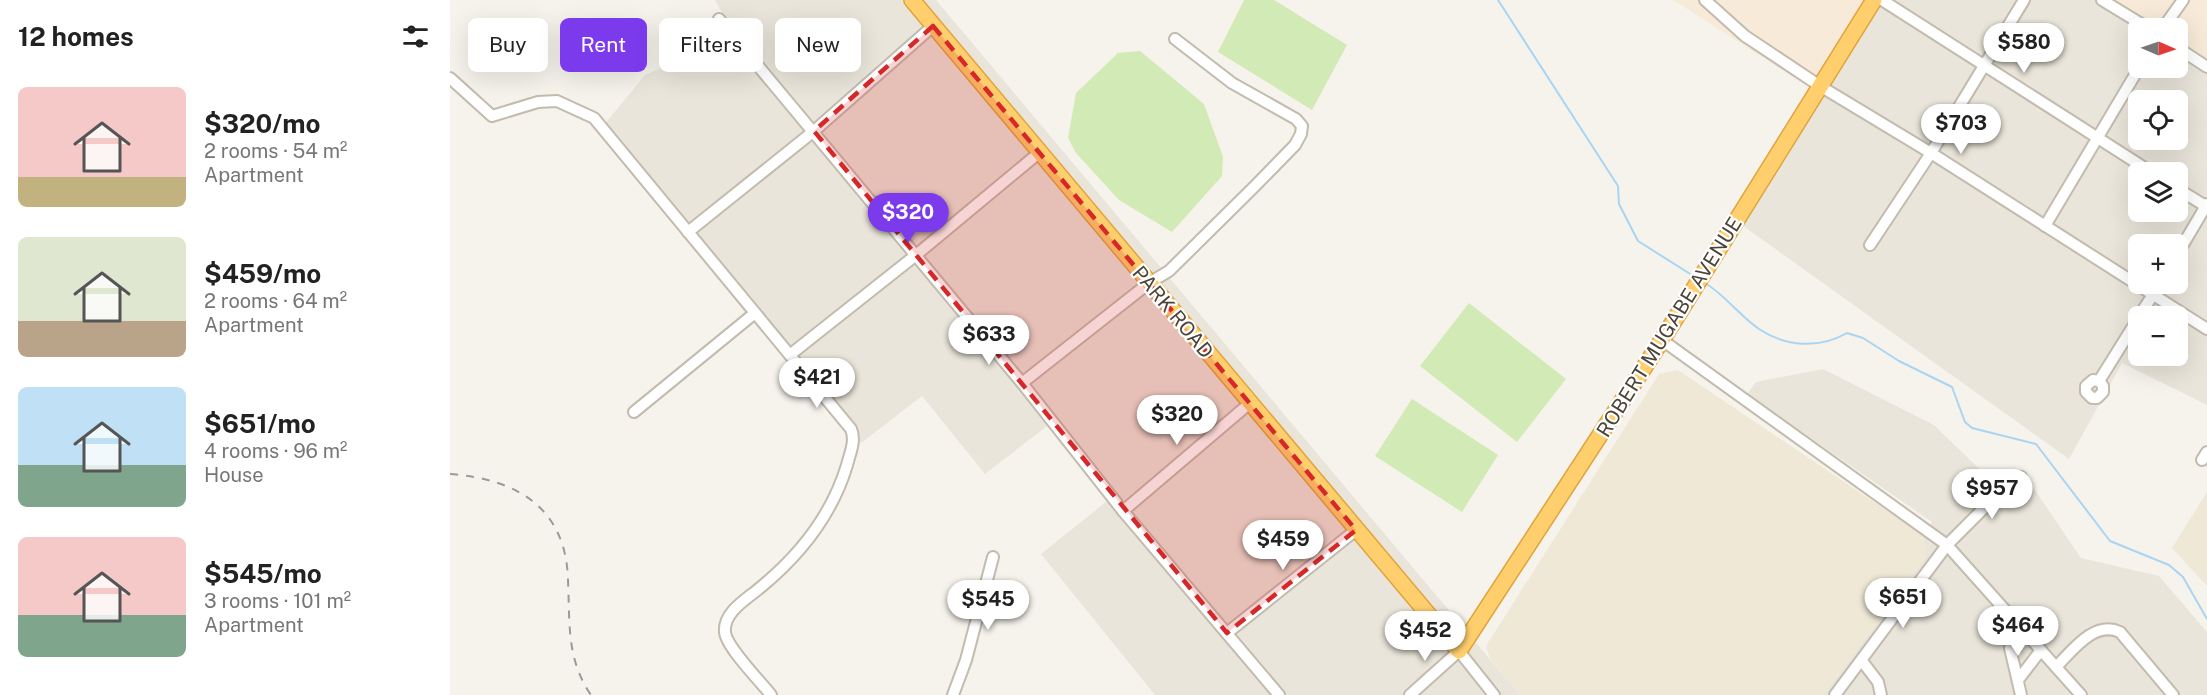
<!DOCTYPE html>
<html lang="en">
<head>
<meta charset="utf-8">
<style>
	:root { --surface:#fff; --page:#f6f6f6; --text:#222; --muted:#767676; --accent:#7c3aed }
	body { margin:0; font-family:"Public Sans",sans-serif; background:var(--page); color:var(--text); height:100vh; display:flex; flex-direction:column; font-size:22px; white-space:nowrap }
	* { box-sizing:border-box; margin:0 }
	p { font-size:20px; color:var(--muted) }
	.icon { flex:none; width:33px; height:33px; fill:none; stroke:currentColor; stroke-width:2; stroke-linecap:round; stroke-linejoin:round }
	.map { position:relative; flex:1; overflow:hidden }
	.details { display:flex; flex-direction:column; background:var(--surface); width:450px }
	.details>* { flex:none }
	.top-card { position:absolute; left:18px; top:18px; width:570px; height:54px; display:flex; gap:12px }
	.needle { width:39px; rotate:92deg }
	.tools { position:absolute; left:1678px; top:18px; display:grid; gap:12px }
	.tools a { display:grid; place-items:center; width:60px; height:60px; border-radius:9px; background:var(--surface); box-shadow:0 6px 24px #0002; font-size:30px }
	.price { position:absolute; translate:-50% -51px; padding:0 14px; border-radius:21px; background:#fff; color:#222; font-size:20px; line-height:39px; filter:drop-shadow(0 2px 3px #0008) }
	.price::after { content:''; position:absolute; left:50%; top:36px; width:18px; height:14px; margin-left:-9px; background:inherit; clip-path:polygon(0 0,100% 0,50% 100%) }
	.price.active { background:var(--accent); color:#fff }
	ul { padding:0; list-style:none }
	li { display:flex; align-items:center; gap:18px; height:150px; padding:0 18px }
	li span { display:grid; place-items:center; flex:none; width:168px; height:120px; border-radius:9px; color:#555 }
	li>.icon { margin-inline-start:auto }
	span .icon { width:72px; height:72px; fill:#fffc; stroke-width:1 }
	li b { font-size:26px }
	h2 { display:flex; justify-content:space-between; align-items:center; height:72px; padding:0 18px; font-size:26px }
	.tag { padding:0 21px; border-radius:9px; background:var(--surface); box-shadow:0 6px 24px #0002; font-size:21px; line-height:54px }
	.tag.active { background:var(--accent); color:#fff }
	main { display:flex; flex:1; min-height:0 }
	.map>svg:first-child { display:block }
</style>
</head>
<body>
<main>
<section class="details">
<h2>12 homes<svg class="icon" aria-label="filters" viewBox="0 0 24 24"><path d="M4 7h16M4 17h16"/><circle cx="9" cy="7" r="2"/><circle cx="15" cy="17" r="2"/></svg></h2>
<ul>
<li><span style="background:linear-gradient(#f6c9c9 75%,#c2b280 0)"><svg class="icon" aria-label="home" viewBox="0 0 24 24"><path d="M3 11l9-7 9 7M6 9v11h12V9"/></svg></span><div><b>$320/mo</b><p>2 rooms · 54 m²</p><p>Apartment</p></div></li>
<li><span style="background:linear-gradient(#dfe7d0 70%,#b9a48a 0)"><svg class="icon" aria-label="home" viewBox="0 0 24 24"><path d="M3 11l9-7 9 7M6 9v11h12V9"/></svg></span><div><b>$459/mo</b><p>2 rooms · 64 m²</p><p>Apartment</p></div></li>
<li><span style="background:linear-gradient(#bfe0f5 65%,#7fa58c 0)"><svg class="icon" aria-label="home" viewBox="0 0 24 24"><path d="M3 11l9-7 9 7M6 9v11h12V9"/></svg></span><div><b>$651/mo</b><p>4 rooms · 96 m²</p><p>House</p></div></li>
<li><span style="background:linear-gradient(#f6c9c9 65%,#7fa58c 0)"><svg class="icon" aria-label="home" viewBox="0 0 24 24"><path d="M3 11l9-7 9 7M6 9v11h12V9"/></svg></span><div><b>$545/mo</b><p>3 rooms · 101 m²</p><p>Apartment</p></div></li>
</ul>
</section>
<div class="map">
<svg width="1757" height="695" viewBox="0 0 1757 695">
	<rect width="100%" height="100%" fill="#f6f3ec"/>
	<g fill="#eae5da" fill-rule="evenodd">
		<polygon points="265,0 486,0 1070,695 705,695 591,554 661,498 601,423 535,474 472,396 411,443 153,126 195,75 285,36"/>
		<path d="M1429,0H1659L1689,28V68H1728V45L1757,64V405L1672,363L1619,459L1289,223ZM1689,100H1728V140H1689ZM1689,172H1728V212H1689ZM1689,244H1728V284H1689ZM1689,316H1728V356H1689Z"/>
		<polygon points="1373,369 1484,425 1552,491 1576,477 1631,558 1709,576 1757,632 1757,695 1373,695 1476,556 1473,535 1482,522 1297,394 1306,382"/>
	</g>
	<g fill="#f7ead8">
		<polygon points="1223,0 1429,0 1370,94"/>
		<polygon points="1659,0 1757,0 1757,64 1728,45 1728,28 1703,28"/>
	</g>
	<g fill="#efe8d6">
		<polygon points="1228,370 1473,535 1476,556 1373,695 1070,695 1040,659 1036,646 1209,374"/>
		<polygon points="1757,492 1757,586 1722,548"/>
	</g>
	<g fill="#d2eab5">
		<polygon points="794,0 824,0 897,45 862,110 768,52"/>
		<polygon points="690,51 754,104 773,157 772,176 722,232 669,200 626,153 618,138 626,93 668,53"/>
		<polygon points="1019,303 1116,379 1067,442 970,366"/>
		<polygon points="962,399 1048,455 1012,512 925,456"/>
	</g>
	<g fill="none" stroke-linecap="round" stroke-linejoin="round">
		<g stroke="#a9d4f2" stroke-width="2">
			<polyline points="1048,0 1168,186 1169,204 1188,241 1245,277"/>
			<path d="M1255,283C1275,295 1289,315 1309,329C1336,347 1369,349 1397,333L1413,338L1449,361L1502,387L1515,422L1522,428L1586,444L1660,541L1719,565L1733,577L1757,619"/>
		</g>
		<g stroke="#c2bbae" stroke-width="14">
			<g id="minor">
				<polyline points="1255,0 1295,36 1370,86 1481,153 1757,329"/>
				<polyline points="1432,0 1701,172"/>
				<polyline points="1652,0 1698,28"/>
				<polyline points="269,19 572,383 673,511 829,695"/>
				<polyline points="1713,28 1733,0"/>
				<polyline points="1728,48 1757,67"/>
				<path d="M0,78L42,116L88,102L107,101L144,118L401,429C406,441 400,453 397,465C382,515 351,554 311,587C297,599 273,612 275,632C276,647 311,682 321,695"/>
				<polyline points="1728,189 1757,207"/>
				<polyline points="1595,226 1689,68"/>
				<polyline points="238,232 364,131 483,26"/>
				<polyline points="1420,245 1481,153 1574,0"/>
				<polyline points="1728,253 1757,204"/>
				<polyline points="1689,316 1710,284"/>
				<polyline points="1212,340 1497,545 1631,695"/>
				<polyline points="341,354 466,255 590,152"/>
				<polyline points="1649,381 1653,386 1653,392 1647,398 1642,398 1636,392 1636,386 1643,380 1649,381 1689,317"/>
				<polyline points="572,383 699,283 719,271 805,186 845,145 851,134 852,126 846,119 782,83 725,39"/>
				<polyline points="184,412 305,313"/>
				<polyline points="1752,460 1757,452"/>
				<polyline points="673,511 800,403"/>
				<polyline points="777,633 906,530"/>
				<polyline points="1560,648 1571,695"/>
				<polyline points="1412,661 1428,682 1431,695"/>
				<path d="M1606,667C1622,651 1644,620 1670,632L1723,695"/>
				<polyline points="1568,680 1591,650"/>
				<polyline points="503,695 516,660 543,557"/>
				<polyline points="960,695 1009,651 1044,695"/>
				<polyline points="1385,695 1497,545 1535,507 1571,477"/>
			</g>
		</g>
		<g stroke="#e0a43c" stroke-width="18">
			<polyline id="highway" points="462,0 1009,651 1212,340 1424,0"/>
		</g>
		<use href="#minor" stroke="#fff" stroke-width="10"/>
		<use href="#highway" stroke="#ffcf6e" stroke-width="15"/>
		<path stroke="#9a9a9a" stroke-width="2" stroke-dasharray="8 8" stroke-linecap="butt" d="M0,474C66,479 116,507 118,580C120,622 116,659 141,695"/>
	</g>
	<path fill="#d62828" fill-opacity="0.2" stroke="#d62828" stroke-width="4.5" stroke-dasharray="12 8" stroke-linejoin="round" d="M483,26L906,530L777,633L364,131Z"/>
	<g text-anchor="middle" stroke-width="4.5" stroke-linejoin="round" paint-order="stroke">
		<g font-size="20" fill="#4b4439" stroke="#fff">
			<text transform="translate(723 312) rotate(50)" y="7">PARK ROAD</text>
			<text transform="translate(1219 327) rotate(-58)" y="7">ROBERT MUGABE AVENUE</text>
		</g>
	</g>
</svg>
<div class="tools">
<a><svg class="needle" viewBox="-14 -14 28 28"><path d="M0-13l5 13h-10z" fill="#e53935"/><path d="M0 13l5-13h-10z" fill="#767676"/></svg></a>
<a><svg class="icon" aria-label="locate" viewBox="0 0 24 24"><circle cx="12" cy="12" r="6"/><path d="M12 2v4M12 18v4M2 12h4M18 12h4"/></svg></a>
<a><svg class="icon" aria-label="layers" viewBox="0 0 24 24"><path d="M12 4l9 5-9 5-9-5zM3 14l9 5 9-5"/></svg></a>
<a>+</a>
<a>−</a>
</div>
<b class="price" style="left:1574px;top:74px">$580</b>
<b class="price" style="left:1511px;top:155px">$703</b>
<b class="price active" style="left:458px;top:244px">$320</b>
<b class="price" style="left:539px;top:366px">$633</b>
<b class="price" style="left:367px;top:409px">$421</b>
<b class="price" style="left:727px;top:446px">$320</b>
<b class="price" style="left:1542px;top:520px">$957</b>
<b class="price" style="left:833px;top:571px">$459</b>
<b class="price" style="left:1453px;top:629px">$651</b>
<b class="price" style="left:538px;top:631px">$545</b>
<b class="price" style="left:1568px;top:657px">$464</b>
<b class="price" style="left:975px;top:662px">$452</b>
<div class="top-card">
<a class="tag">Buy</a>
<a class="tag active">Rent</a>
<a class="tag">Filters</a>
<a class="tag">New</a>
</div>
</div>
</main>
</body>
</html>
